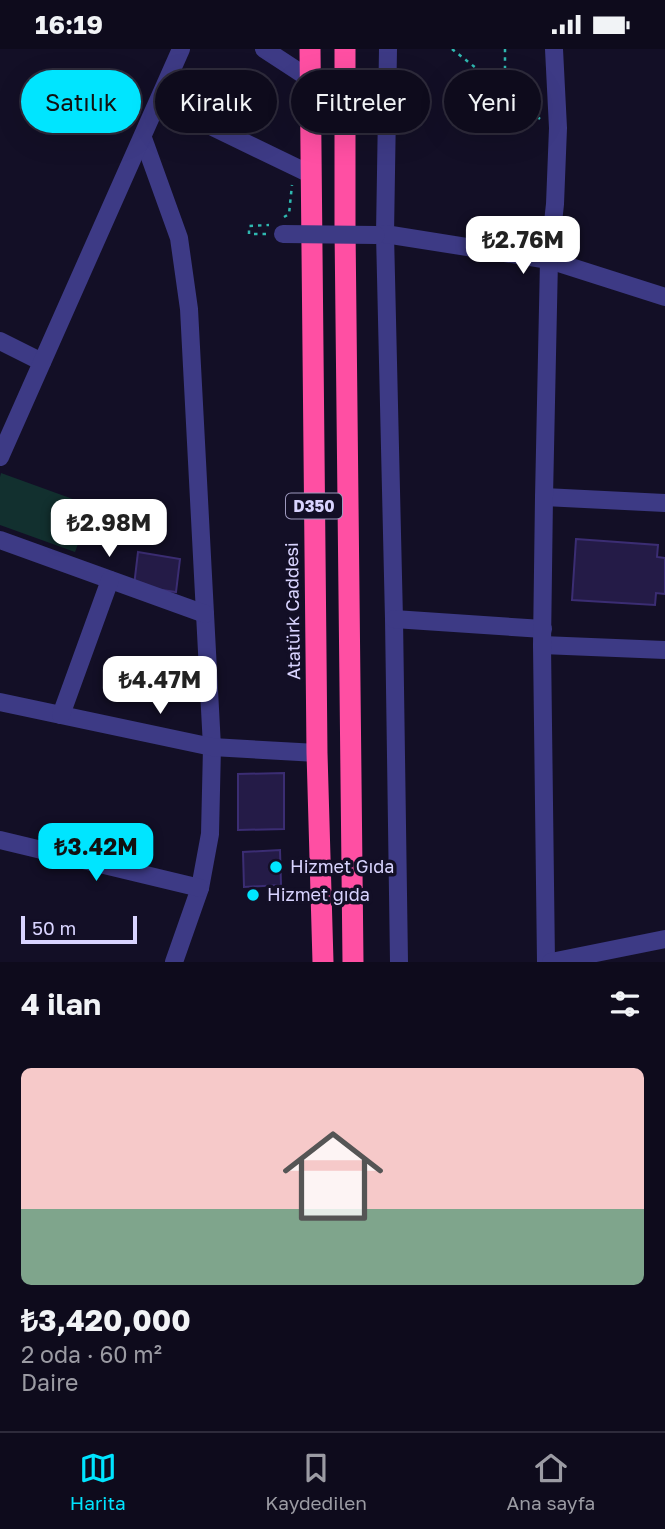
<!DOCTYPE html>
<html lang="tr">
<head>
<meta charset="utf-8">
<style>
	:root { --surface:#0e0b1c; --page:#1c1929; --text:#f1f3f6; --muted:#9b9ba3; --line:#2e2b3b; --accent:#00e5ff }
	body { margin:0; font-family:"Golos Text",sans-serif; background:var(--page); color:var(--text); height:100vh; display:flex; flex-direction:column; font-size:26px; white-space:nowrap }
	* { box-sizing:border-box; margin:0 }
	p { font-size:23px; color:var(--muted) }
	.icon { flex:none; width:38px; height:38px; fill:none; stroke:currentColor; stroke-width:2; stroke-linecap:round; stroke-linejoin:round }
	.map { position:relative; height:913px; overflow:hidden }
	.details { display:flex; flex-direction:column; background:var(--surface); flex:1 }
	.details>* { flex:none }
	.top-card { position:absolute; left:21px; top:21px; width:623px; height:63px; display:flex; gap:14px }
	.scale { position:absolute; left:21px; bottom:18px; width:116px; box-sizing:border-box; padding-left:7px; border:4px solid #d9d4ff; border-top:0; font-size:19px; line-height:24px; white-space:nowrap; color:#d9d4ff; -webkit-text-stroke:5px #130f26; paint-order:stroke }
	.price { position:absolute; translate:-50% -60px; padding:0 16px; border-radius:14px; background:#fff; color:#222; font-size:23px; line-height:46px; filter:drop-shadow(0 2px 4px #0008) }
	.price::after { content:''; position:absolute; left:50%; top:42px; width:21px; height:16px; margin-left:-10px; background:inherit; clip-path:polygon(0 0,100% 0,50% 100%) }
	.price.on { background:var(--accent); color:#111 }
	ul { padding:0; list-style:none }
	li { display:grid; align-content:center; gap:14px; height:371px; padding:0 21px }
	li+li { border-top:2px solid var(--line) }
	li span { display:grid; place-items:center; height:217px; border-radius:10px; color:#555 }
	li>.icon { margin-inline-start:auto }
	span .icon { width:126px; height:126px; fill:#fffc; stroke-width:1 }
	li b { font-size:30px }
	h2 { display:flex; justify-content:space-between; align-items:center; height:84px; padding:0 21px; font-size:30px }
	.tag { padding:0 24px; border-radius:32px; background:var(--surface); box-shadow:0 7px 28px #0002,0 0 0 2px var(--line); font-size:24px; line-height:63px }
	.tag.on { background:var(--accent); color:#111 }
	.status { display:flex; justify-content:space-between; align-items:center; height:49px; padding:0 35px; background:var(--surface); direction:ltr }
	.status svg { height:19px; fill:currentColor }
	.tab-bar { display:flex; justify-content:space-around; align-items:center; height:98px; border-top:2px solid var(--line); background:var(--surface); font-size:19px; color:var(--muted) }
	.tab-bar a { display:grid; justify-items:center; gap:4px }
	.tab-bar .on { color:var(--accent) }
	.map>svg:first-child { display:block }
</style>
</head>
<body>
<div class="status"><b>16:19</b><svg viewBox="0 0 49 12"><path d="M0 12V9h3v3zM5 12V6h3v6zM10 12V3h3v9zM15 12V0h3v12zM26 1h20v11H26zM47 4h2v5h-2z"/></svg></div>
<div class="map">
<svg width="665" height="913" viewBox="0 0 665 913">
	<rect width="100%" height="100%" fill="#130f26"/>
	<polygon fill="#12302f" points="1,424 92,457 75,503 0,476 0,428"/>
	<g fill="#241b47" stroke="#3b2d73" stroke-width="2">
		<polygon points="576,490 658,496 657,508 665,509 665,545 656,544 655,556 572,551"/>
		<polygon points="138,503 180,510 176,543 134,537"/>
		<polygon points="284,724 284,780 238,781 238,725"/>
		<polygon points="280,801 281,836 244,838 243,803"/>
	</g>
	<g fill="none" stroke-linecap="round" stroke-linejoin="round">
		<g stroke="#2fb8b0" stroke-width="2.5" stroke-dasharray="3.5 5" stroke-linecap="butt">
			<polyline points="452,0 540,70"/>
			<polyline points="496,35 505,19 505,0"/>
			<polyline points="284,168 289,165 292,136"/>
			<polyline points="266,185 249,185 249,177 269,176"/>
		</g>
		<g stroke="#3d3a85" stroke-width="18">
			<polyline points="264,0 310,30"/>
			<polyline points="388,0 385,185 394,570 399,913"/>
			<polyline points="159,52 312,126"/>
			<polyline points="143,89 179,189 189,260 212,698 210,785 200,839 174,913"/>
			<polyline points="385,185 549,211 665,248"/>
			<polyline points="0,292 42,313"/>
			<polyline points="0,408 181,0"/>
			<polyline points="544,448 665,454"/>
			<polyline points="0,491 205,565"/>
			<polyline points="394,570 543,580"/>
			<polyline points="542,596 665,601"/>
			<polyline points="0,653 212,698 317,704"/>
			<polyline points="61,666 110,531"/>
			<polyline points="0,791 200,839"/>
			<polyline points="546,913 542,596 544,448 549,211 555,155 558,79 554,0"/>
			<polyline points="551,913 665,890"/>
		</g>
		<g stroke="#ff4fa3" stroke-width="21">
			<polyline points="310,0 317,704 323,913"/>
			<polyline points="345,0 345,178 353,913"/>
		</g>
		<polyline stroke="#3d3a85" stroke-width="18" points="283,185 376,186"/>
	</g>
	<g fill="#00e5ff" stroke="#130f26" stroke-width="2.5">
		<circle cx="276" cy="818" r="7"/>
		<circle cx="253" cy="846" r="7"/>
	</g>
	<g text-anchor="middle" stroke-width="7" stroke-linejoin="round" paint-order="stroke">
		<rect fill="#130f26" stroke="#9e99be" stroke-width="2" x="286" y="444.5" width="56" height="25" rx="5"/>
		<g font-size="16" font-weight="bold" fill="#d9d4ff">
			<text x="314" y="463">D350</text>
		</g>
		<g font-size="18" fill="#d9d4ff" stroke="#130f26">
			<text transform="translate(293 562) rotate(-91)" y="6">Atatürk Caddesi</text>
		</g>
		<g font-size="18" fill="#d9d4ff" stroke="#130f26" text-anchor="start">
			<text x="290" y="824">Hizmet Gıda</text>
			<text x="267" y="852">Hizmet gıda</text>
		</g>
	</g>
</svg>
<div class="scale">50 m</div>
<b class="price" style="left:523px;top:227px">₺2.76M</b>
<b class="price" style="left:109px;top:510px">₺2.98M</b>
<b class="price" style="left:160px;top:667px">₺4.47M</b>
<b class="price on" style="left:96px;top:834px">₺3.42M</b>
<div class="top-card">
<a class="tag on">Satılık</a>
<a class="tag">Kiralık</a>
<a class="tag">Filtreler</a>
<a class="tag">Yeni</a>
</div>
</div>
<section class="details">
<h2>4 ilan<svg class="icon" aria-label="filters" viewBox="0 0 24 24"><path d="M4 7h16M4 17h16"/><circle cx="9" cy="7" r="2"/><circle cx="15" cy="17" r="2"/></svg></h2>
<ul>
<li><span style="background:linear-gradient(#f6c9c9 65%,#7fa58c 0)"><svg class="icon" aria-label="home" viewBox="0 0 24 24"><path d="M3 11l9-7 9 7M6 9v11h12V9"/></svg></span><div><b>₺3,420,000</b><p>2 oda · 60 m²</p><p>Daire</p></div></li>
</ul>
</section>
<nav class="tab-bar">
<a class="on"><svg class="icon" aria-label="map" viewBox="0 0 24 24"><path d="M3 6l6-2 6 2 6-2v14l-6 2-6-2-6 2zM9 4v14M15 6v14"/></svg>Harita</a>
<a><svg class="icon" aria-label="saved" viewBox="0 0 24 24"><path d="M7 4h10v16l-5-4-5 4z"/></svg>Kaydedilen</a>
<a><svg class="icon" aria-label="home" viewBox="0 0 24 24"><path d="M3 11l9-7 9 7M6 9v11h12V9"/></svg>Ana sayfa</a>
</nav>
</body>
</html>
